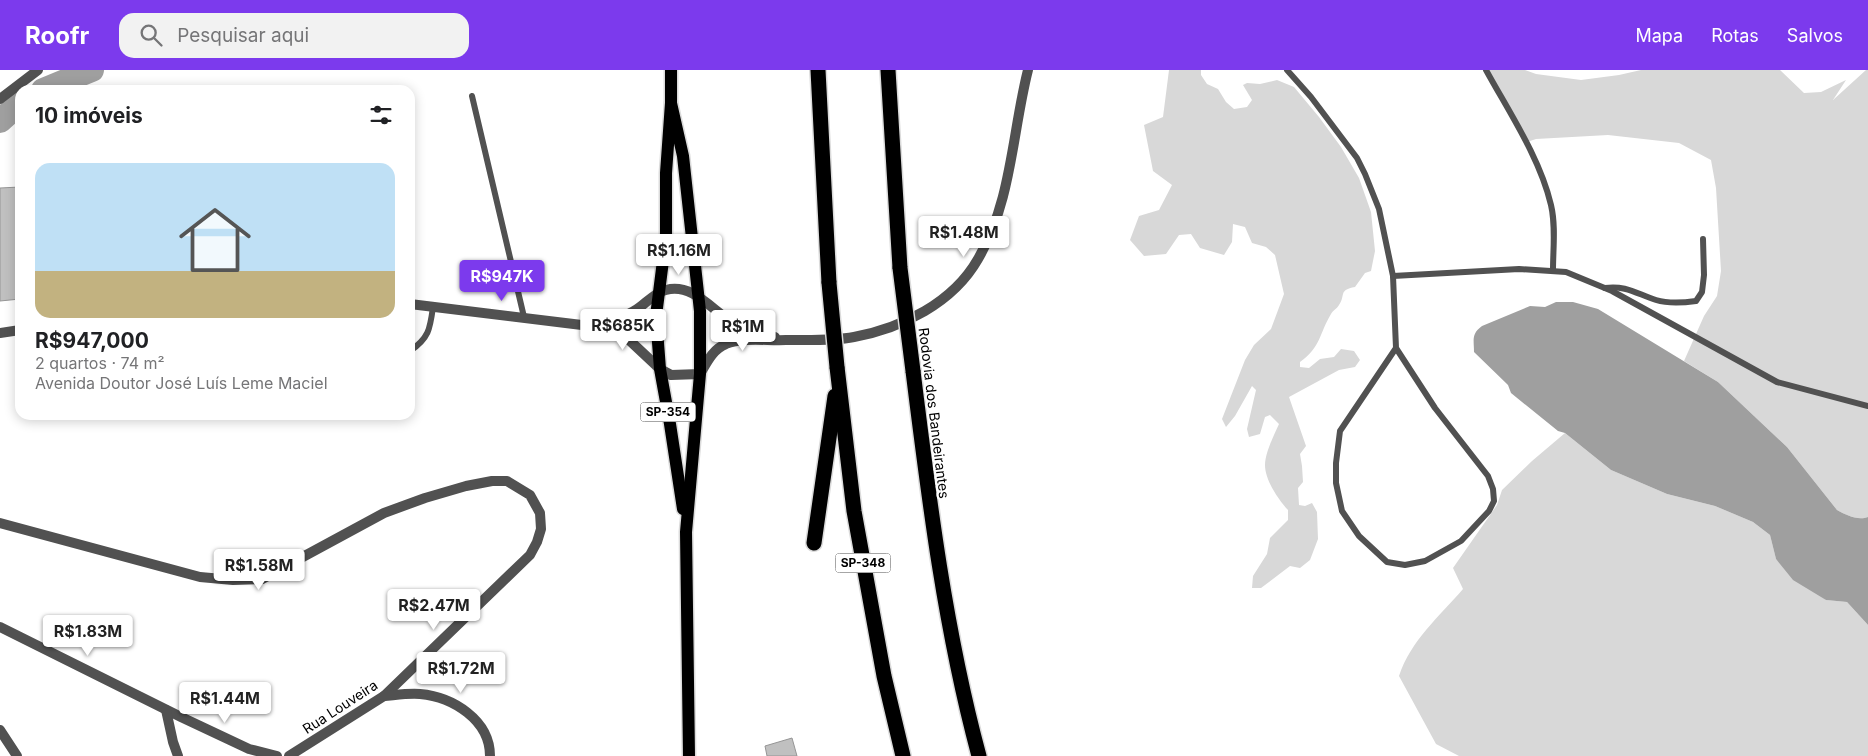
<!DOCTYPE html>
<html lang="pt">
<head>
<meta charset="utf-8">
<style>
	:root { --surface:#fff; --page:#f2f2f2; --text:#202124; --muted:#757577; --line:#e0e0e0; --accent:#7c3aed }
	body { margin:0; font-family:Inter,sans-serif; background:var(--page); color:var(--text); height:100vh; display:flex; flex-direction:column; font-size:19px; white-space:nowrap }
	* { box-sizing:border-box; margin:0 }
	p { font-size:16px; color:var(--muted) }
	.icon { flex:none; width:28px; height:28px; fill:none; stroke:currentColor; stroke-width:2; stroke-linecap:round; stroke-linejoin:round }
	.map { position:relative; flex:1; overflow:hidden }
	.side { position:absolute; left:15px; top:15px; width:400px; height:335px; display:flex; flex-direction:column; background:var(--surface); border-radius:15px; box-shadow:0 2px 12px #0003 }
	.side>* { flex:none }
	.price { position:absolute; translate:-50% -42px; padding:0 11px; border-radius:5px; background:#fff; color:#222; font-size:16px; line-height:32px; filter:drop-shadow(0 1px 2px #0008) }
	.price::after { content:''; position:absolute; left:50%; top:30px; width:15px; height:11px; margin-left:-8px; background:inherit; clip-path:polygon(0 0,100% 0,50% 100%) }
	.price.on { background:var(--accent); color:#fff }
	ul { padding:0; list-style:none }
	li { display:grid; align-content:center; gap:10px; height:265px; padding:0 20px }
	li+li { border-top:1px solid var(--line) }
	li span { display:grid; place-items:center; height:155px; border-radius:15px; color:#555 }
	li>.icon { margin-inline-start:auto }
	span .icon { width:90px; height:90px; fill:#fffc; stroke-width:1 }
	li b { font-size:21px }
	h2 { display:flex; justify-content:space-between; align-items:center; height:60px; padding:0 20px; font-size:21px }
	header { display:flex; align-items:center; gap:30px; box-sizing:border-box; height:70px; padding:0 25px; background:var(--accent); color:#fff }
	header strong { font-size:24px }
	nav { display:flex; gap:28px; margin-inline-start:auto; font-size:18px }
	.search { width:350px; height:45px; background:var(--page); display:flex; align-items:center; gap:12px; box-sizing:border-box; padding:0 18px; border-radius:15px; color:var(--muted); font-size:19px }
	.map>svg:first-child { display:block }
</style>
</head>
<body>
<header>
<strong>Roofr</strong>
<div class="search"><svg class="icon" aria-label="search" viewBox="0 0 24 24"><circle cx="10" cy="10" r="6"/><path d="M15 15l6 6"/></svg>Pesquisar aqui</div>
<nav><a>Mapa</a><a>Rotas</a><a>Salvos</a></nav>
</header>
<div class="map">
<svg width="1868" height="686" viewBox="0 0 1868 686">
	<rect width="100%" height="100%" fill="#fff"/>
	<g fill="#d8d8d8">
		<path d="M1169,0H1201V5L1207,14L1218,19L1226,32L1234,39L1247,37L1252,30L1243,15L1247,13L1260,14L1277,10L1294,17L1319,47L1341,77L1359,108L1371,142L1375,181L1371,201L1365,203L1355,217C1338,220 1346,225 1339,235C1337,239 1333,240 1331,244C1319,264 1321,277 1300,292V297L1309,298L1320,289L1334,287L1341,279L1354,281L1360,290L1355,297L1339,300L1289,327L1306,376L1300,384L1302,396L1303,412L1298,418L1299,435L1305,436L1312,433L1317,442L1318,469L1310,490L1300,498L1290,496L1261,518H1252L1253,506L1267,484L1270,468L1288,450V440C1278,429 1265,410 1265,395C1265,383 1274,365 1279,354L1270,345L1265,347L1260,364L1249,367L1247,359L1256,320L1252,316L1235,346L1226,357L1222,349L1245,290L1254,275L1271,259L1284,224L1275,185L1266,177L1252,173L1245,157L1233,154L1232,172L1224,185L1200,178L1191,164L1179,165L1166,184L1144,186L1130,170L1139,146L1159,140L1172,115L1153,101L1144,55L1163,47Z"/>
		<path d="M1488,0H1525L1536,4L1581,10L1619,5L1641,0H1780L1804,23L1821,22L1846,10L1833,30L1866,0H1868V447C1858,451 1846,445 1837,440L1787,377L1718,312L1684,291L1704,246L1717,226L1721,201L1716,118L1711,90L1679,73L1608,65L1536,69L1527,72Z"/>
		<path d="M1565,363L1611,400L1667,424L1715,436L1753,452L1770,465L1776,489L1826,530L1847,532L1868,555V686H1459L1436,674L1399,606C1411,570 1439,547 1463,519L1453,498L1497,435L1502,420L1532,391Z"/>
	</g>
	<path fill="#9f9f9f" d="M1556,232H1573L1598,239L1718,312L1787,377L1837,440C1846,445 1858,451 1868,447V555L1847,532L1826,530L1793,510L1776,489L1770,465L1753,452L1715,436L1667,424L1611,400L1565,363L1558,361L1511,323L1508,315L1474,282C1474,270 1471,264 1482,256L1530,236L1545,237Z"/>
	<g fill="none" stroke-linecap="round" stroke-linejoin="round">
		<g stroke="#9f9f9f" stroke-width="24">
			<polyline points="43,20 92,0"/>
			<polyline points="0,51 20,33"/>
		</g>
	</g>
	<g fill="#c0c0c0" stroke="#959595">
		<polygon points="20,117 20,229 0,231 0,118"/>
		<polygon points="792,668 797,686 767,686 765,676"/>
	</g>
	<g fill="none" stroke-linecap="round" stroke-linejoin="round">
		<g stroke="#dbdbdb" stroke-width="15">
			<g id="primary">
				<polyline points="671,0 671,33 666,103 666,167 656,246 660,299 670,354 683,439"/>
				<polyline points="671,33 683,86 700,241 700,304 686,462 689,686"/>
			</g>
		</g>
		<g stroke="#dbdbdb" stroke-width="18">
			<g id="motorway">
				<polyline points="818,0 829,213"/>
				<polyline points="888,0 900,198"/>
				<polyline points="837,297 854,441 884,606 903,686"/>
				<path d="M913,301C929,430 945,560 979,686"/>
				<polyline points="814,473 835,326"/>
			</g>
		</g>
		<g stroke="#515151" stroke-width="6">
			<polyline points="1287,0 1311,27 1357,88 1365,104 1379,139 1393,206 1396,278 1340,361 1336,393 1336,413 1342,441 1359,466 1387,492 1405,495 1425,491 1461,471 1489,441 1494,431 1493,419 1488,406 1435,338 1396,278"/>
			<path d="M1486,0C1509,42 1540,88 1551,135C1556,156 1553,179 1553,200"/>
			<polyline points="472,26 524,247"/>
			<polyline points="1393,206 1519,199 1566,202 1612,221 1777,312 1868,336"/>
			<path d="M1605,218C1626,215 1637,224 1656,230C1669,234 1682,233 1696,231L1702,222L1704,205L1703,169"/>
			<path d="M410,281C429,268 430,259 433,237"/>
		</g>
		<g stroke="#515151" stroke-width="10">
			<polyline points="0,29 38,0"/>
			<polyline points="0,453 200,507 233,510 262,509 384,443 425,428 466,416 492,411 507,411 530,425 540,443 541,459 537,472 530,485 384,626 289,686"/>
			<polyline points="0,557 181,647 249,679 277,686"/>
			<path d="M384,626C396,625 409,623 420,624C453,627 490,650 490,686"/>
			<polyline points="166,640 173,672 178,686"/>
			<polyline points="0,660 17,686"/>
		</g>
		<g stroke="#515151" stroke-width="10">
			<path d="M410,234L590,256L628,269L660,299L671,305L700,304C707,292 713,279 726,274C743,267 768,271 786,270C808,270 833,271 854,267C902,258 953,233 978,189C1012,131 1012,63 1028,0"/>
			<path d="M591,256C606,252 621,249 634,241C645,235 653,223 666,220C696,212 716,247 742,258C752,262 765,264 775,267"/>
			<polyline points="0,263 20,260"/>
		</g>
		<use href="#primary" stroke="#000" stroke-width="12"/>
		<use href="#motorway" stroke="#000" stroke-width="15"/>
		<g stroke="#dbdbdb" stroke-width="18" stroke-linecap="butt">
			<g id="motorway-bridge">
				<polyline points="900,198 913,301"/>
				<polyline points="829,213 837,297"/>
			</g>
		</g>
		<use href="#motorway-bridge" stroke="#000" stroke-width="15"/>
	</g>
	<g text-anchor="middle" stroke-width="4.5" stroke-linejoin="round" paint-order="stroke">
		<g fill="#fff" stroke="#4c4c4c" stroke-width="1">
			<rect x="640.5" y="332.5" width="55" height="19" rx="4"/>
			<rect x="835.5" y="483.5" width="55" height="19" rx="4"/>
		</g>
		<g font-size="12" font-weight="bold" fill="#000">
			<text x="668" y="346">SP-354</text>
			<text x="863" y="497">SP-348</text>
		</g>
		<g font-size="14" fill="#000" stroke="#fff">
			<text transform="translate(934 343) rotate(83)" y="5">Rodovia dos Bandeirantes</text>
			<text transform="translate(340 637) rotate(-33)" y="5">Rua Louveira</text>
		</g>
	</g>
</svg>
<b class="price" style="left:964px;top:188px">R$1.48M</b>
<b class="price" style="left:679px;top:206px">R$1.16M</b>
<b class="price on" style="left:502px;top:232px">R$947K</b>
<b class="price" style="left:623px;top:281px">R$685K</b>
<b class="price" style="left:743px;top:282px">R$1M</b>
<b class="price" style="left:259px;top:521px">R$1.58M</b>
<b class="price" style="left:434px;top:561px">R$2.47M</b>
<b class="price" style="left:88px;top:587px">R$1.83M</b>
<b class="price" style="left:461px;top:624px">R$1.72M</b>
<b class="price" style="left:225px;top:654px">R$1.44M</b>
<section class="side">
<h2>10 imóveis<svg class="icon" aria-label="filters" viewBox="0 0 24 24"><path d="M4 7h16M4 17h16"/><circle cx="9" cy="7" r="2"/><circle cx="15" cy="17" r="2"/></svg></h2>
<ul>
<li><span style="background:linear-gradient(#bfe0f5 70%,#c2b280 0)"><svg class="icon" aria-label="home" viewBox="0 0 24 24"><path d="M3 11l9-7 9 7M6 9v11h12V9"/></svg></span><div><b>R$947,000</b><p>2 quartos · 74 m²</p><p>Avenida Doutor José Luís Leme Maciel</p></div></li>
</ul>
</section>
</div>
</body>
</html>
